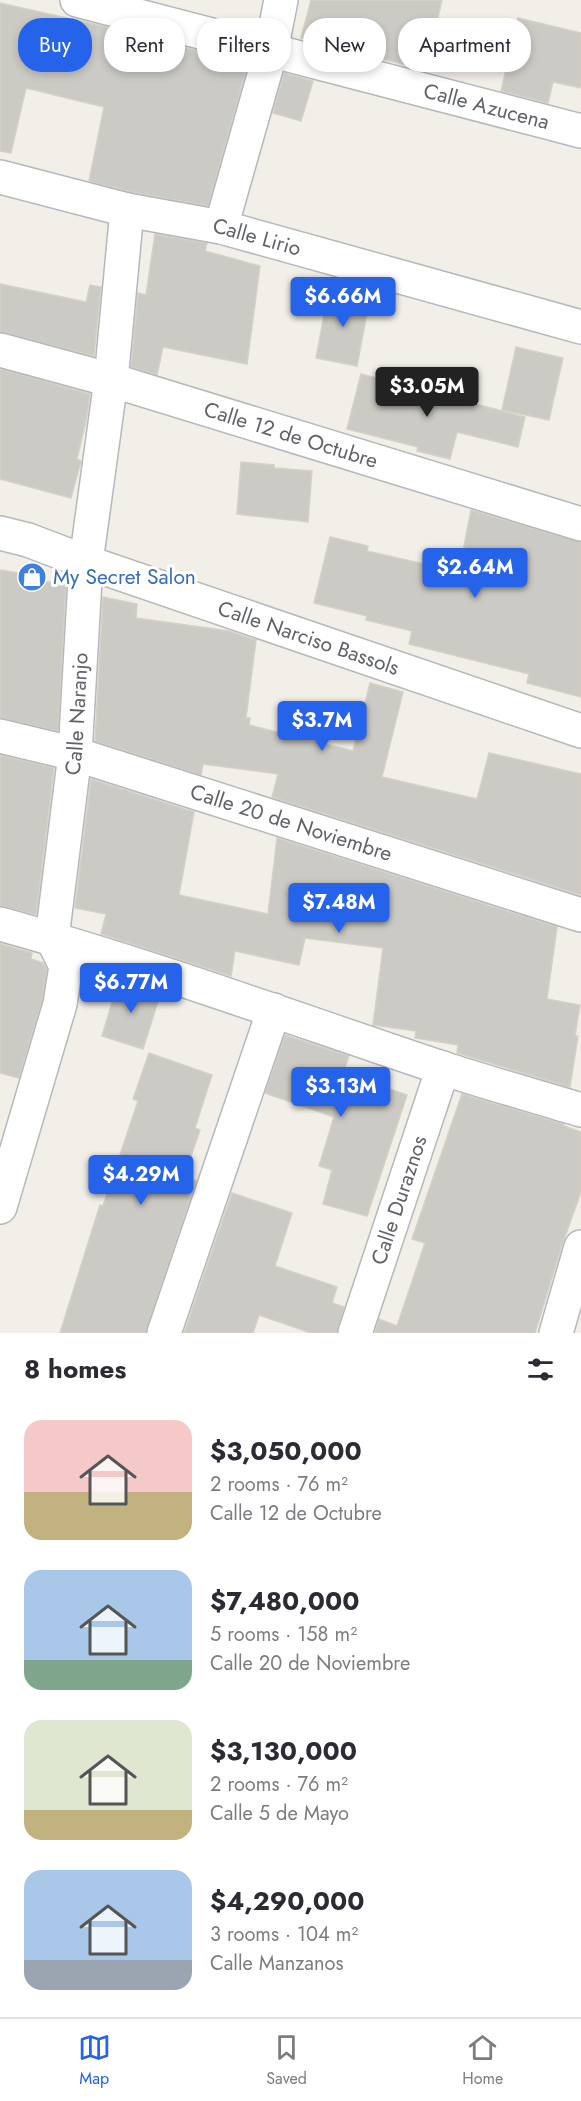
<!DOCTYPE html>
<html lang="en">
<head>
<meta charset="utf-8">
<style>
	:root { --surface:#fff; --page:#f7f7f7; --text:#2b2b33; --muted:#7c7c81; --line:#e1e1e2; --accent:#2563eb }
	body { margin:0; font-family:Jost,sans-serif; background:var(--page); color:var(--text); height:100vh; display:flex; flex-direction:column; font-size:22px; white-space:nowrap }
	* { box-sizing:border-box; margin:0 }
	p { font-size:20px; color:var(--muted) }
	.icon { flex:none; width:33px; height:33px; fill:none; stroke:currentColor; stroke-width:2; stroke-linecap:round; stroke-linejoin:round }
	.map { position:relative; height:1333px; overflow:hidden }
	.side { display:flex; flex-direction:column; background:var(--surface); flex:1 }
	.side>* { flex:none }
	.banner { position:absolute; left:18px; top:18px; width:546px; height:54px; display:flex; gap:12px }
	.price { position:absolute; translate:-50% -51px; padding:0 14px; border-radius:6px; background:var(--accent); color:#fff; font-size:20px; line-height:39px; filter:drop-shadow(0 2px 3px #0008) }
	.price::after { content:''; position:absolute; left:50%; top:36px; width:18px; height:14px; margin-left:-9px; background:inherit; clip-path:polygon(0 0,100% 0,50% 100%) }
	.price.selected { background:#222; color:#fff }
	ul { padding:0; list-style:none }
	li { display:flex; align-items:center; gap:18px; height:150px; padding:0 24px }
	li span { display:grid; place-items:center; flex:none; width:168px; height:120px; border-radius:18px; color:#555 }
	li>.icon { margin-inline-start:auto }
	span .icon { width:72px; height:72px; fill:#fffc; stroke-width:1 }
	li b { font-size:26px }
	h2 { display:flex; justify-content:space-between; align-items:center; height:72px; padding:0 24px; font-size:26px }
	.chip { padding:0 21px; border-radius:24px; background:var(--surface); box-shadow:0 3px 9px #0003; font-size:21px; line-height:54px }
	.chip.selected { background:var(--accent); color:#fff }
	.tab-bar { display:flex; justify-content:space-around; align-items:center; height:84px; border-top:2px solid var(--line); background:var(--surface); font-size:16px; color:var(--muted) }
	.tab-bar a { display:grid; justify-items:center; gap:3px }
	.tab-bar .selected { color:var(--accent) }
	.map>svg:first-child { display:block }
</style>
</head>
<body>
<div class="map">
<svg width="581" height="1333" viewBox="0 0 581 1333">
	<rect width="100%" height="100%" fill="#f1efe8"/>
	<g fill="#cccac5" stroke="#d6d1c6" stroke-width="1.5">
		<polygon points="311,0 442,0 426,70 301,38"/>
		<polygon points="0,3 102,26 248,64 208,206 131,192 89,181 104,107 26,88 11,153 0,151"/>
		<polygon points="518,18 581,33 581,88 553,82 548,103 501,91"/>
		<polygon points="284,73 313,81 301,121 273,113"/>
		<polygon points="155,234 207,243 205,251 260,266 247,364 163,347 157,375 131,367 138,293 146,295"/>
		<polygon points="0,284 86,302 90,285 101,287 94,356 0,332"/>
		<polygon points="329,289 370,297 357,366 316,358"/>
		<polygon points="516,347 563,358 549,420 502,410"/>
		<polygon points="0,369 90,394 86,421 77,459 81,461 71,498 0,479"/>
		<polygon points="361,374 525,417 518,447 457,432 450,459 417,451 418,447 347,429"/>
		<polygon points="241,462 274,465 274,468 312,471 308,522 237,514"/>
		<polygon points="471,510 581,542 581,697 527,683 529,674 409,644 412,631 366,620 367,616 314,603 330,537 368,546 367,551 459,572"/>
		<polygon points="0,570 32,575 31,580 66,584 58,731 0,718"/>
		<polygon points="103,597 137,604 136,618 229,631 256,640 246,718 250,718 249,725 353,751 370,683 403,692 382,777 477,799 489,753 581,774 581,895 272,797 278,774 203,764 201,775 95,741"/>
		<polygon points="0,755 54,768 36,915 0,906"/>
		<polygon points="91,779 194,812 179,895 268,914 277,838 557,927 547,999 580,1005 575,1036 578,1036 570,1087 457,1053 458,1045 415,1038 416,1031 373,1025 383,948 305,938 299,965 235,951 231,976 101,934 106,914 75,908"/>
		<polygon points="0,944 32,953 31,959 43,963 47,969 42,1000 19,1078 0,1073"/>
		<polygon points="119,979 161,992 143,1049 102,1036"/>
		<polygon points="285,1035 349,1056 343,1073 407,1095 367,1216 323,1204 332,1170 319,1166 334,1117 265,1093"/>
		<polygon points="149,1053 212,1075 195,1128 200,1130 184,1177 196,1181 146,1333 60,1333 100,1205 103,1206 138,1101 133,1099"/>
		<polygon points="462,1094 564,1124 564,1126 581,1132 581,1192 563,1242 535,1333 375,1333 379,1319 397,1326 425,1243 412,1239"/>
		<polygon points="232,1193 292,1213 275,1266 337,1287 332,1303 344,1307 337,1333 311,1333 259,1315 253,1333 184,1333"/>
	</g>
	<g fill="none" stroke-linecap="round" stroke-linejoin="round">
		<g stroke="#b5b8bc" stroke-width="36">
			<g id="minor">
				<path id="s1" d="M77,0L581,131"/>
				<path id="s2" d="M0,177L127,210L221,227L581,327"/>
				<polyline points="221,227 271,51 281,0"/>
				<path id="s3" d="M0,350L111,380L581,524"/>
				<path id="s4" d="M0,533L28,540L86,562L581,731"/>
				<path id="s5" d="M0,736L75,754L581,915"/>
				<path d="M0,924C149,965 295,1019 442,1068C488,1083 535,1096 581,1110"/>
				<path id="s6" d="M0,1207L60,1004L66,966L52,938L75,754L86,562L111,380L127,210"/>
				<polyline points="164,1333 274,1010"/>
				<path id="s7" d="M355,1333L443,1068"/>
				<polyline points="556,1333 581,1247"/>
			</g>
		</g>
		<use href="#minor" stroke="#fff" stroke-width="33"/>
	</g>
	<defs>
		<g id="shop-disc" transform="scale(1.5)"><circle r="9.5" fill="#3f7fe0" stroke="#fff"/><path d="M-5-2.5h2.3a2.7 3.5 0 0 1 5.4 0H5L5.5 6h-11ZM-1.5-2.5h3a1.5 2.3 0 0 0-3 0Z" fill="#fff"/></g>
	</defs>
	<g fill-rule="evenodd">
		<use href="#shop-disc" x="32" y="577"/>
	</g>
	<g text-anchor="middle" stroke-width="6" stroke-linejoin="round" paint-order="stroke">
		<g font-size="21" fill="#5f6368" stroke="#fff">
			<text dy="7" stroke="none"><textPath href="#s1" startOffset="423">Calle Azucena</textPath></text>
			<text dy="7" stroke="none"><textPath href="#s2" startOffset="264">Calle Lirio</textPath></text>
			<text dy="7" stroke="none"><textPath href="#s3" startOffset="303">Calle 12 de Octubre</textPath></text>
			<text dy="7" stroke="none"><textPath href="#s4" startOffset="326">Calle Narciso Bassols</textPath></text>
			<text dy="7" stroke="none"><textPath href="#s6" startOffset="507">Calle Naranjo</textPath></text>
			<text dy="7" stroke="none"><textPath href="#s5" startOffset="304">Calle 20 de Noviembre</textPath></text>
			<text dy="7" stroke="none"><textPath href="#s7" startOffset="140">Calle Duraznos</textPath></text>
		</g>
		<g font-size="21" fill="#366cbe" stroke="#fff" text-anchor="start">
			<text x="53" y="584">My Secret Salon</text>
		</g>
	</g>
</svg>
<b class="price" style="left:343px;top:328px">$6.66M</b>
<b class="price selected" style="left:427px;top:418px">$3.05M</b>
<b class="price" style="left:475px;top:599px">$2.64M</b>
<b class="price" style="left:322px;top:752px">$3.7M</b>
<b class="price" style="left:339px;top:934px">$7.48M</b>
<b class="price" style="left:131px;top:1014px">$6.77M</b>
<b class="price" style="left:341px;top:1118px">$3.13M</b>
<b class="price" style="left:141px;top:1206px">$4.29M</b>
<div class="banner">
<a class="chip selected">Buy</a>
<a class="chip">Rent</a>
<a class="chip">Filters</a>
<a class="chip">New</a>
<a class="chip">Apartment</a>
</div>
</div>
<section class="side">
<h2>8 homes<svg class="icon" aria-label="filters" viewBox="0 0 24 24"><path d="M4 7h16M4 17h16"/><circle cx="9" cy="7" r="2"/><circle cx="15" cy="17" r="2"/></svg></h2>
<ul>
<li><span style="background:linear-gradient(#f6c9c9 60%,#c2b280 0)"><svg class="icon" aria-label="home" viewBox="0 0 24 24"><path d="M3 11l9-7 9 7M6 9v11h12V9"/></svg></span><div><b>$3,050,000</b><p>2 rooms · 76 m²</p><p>Calle 12 de Octubre</p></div></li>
<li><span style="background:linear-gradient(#a9c7e8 75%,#7fa58c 0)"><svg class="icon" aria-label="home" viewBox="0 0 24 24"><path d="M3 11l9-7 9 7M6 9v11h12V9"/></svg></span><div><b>$7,480,000</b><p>5 rooms · 158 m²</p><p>Calle 20 de Noviembre</p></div></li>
<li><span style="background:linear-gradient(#dfe7d0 75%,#c2b280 0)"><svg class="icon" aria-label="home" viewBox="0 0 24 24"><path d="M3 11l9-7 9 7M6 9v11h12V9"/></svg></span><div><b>$3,130,000</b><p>2 rooms · 76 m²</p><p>Calle 5 de Mayo</p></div></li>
<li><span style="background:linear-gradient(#a9c7e8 75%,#9aa5b1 0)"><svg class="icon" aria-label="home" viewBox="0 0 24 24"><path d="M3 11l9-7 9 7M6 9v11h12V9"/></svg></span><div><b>$4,290,000</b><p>3 rooms · 104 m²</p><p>Calle Manzanos</p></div></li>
</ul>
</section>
<nav class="tab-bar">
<a class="selected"><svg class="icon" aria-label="map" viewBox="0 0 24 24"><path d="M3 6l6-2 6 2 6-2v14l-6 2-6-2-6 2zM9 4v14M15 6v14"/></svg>Map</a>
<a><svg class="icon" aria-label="saved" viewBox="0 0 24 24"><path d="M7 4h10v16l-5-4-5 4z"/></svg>Saved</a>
<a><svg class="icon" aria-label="home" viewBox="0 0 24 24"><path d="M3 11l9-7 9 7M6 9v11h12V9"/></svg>Home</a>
</nav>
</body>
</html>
